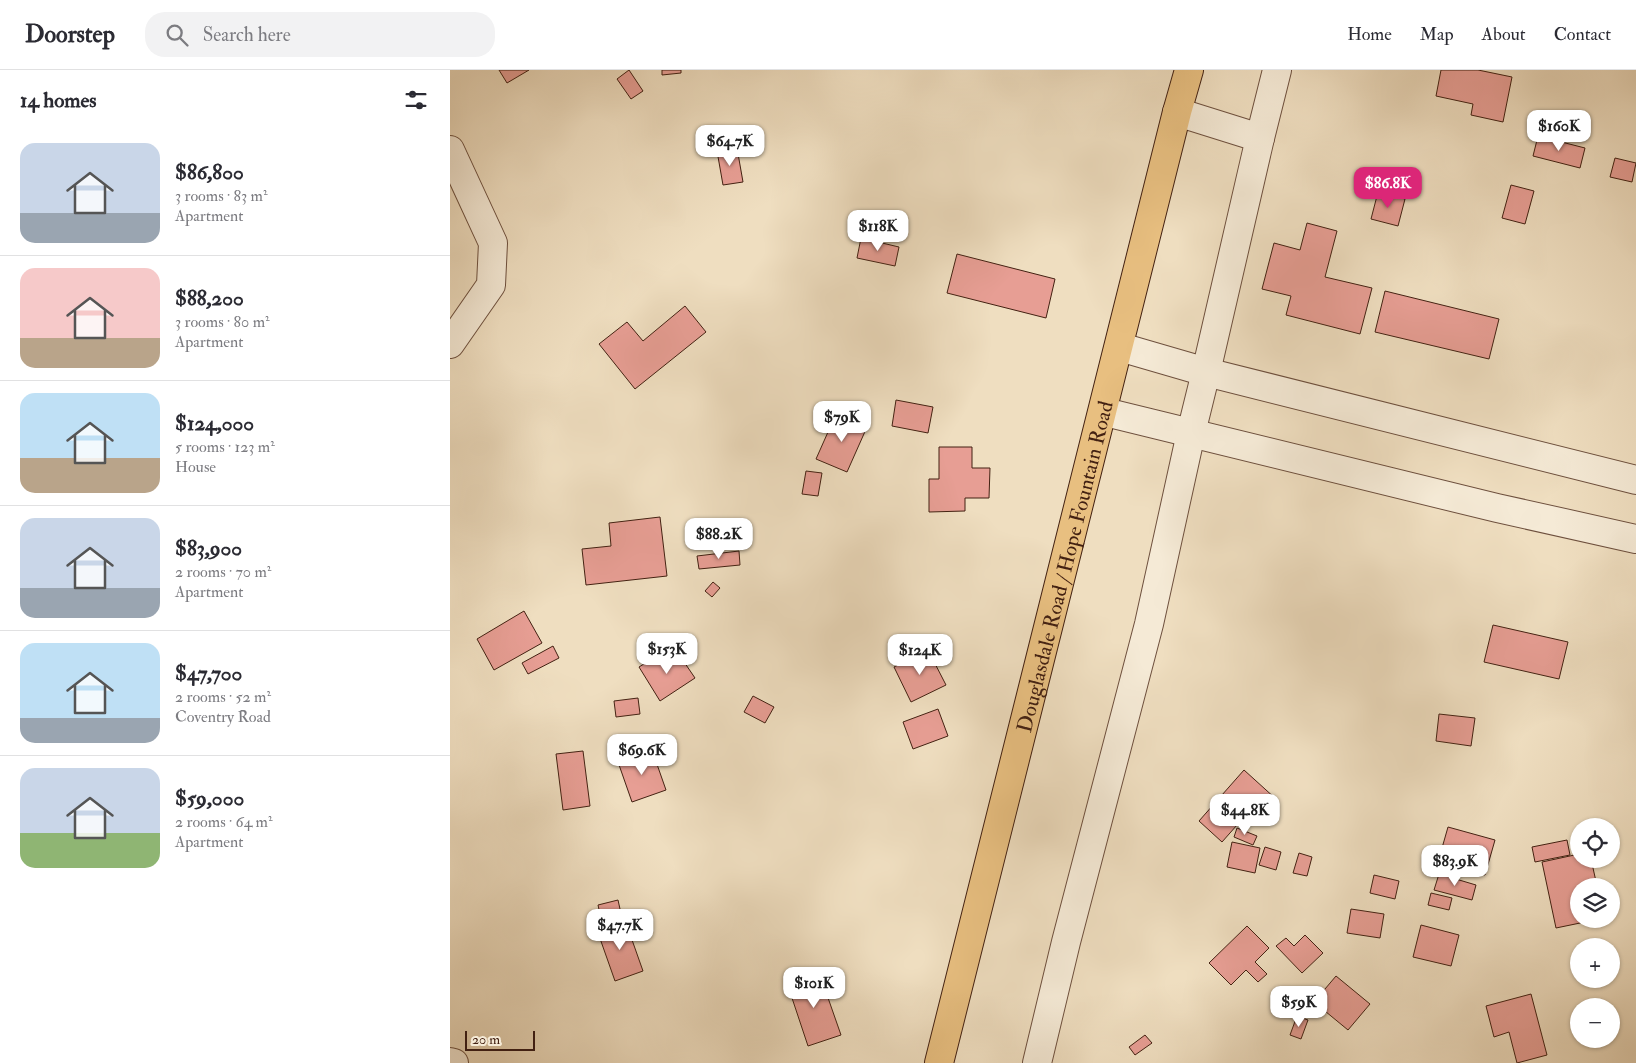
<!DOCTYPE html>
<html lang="en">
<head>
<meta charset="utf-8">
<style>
	:root { --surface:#fff; --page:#f2f2f3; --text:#2b2b33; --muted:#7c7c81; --line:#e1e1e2; --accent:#db2777 }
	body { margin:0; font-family:"IM FELL Double Pica",serif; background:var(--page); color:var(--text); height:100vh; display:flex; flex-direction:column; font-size:19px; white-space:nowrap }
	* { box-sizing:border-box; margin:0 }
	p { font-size:16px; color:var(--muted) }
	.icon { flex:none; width:28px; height:28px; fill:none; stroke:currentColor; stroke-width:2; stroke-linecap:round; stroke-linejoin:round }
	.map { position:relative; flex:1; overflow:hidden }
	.details { display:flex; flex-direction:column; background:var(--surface); width:450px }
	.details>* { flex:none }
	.tools { position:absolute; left:1120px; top:748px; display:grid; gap:10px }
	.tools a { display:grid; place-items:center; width:50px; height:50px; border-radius:50%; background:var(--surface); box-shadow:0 1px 4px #0004; font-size:25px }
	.scale { position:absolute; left:15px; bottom:12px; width:70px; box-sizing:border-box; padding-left:5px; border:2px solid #432112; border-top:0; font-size:14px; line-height:18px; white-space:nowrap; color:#432112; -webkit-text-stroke:4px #f5ead6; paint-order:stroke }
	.price { position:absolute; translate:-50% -42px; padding:0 11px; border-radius:10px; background:#fff; color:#222; font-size:16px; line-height:32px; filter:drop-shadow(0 1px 2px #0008) }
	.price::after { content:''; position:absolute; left:50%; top:30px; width:15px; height:11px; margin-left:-8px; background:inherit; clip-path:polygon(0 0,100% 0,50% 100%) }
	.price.current { background:var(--accent); color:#fff }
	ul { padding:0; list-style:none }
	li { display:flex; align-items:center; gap:15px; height:125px; padding:0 20px }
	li+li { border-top:1px solid var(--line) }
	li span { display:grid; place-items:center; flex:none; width:140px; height:100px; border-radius:15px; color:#555 }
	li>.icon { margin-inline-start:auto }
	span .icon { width:60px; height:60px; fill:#fffc; stroke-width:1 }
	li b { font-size:21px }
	h2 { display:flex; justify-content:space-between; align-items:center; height:60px; padding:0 20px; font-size:21px }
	header { display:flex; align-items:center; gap:30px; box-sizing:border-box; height:70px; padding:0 25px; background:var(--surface); border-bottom:1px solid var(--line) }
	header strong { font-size:24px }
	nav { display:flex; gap:28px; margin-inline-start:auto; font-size:18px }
	.search { width:350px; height:45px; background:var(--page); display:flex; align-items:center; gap:12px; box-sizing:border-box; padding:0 18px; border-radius:20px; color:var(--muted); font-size:19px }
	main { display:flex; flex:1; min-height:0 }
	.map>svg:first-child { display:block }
</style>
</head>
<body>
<header>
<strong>Doorstep</strong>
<div class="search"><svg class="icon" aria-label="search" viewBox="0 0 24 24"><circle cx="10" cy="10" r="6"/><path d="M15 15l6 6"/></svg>Search here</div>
<nav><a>Home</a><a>Map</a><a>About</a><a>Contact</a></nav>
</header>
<main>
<section class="details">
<h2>14 homes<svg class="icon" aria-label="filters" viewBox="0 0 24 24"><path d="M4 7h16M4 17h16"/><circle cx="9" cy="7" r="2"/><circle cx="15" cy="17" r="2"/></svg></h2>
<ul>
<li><span style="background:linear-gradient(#c9d6e8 70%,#9aa5b1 0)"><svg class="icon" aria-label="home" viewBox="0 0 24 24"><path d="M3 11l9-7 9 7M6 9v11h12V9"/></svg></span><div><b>$86,800</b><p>3 rooms · 83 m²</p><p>Apartment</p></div></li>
<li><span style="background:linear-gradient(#f6c9c9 70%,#b9a48a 0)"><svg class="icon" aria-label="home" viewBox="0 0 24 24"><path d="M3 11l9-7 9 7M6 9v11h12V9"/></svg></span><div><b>$88,200</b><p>3 rooms · 80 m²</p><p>Apartment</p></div></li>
<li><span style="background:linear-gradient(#bfe0f5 65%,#b9a48a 0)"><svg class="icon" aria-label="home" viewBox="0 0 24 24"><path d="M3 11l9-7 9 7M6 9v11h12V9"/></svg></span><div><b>$124,000</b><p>5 rooms · 123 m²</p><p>House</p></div></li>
<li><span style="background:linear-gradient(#c9d6e8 70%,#9aa5b1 0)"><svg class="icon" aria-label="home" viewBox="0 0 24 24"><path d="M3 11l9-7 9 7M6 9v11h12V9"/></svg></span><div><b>$83,900</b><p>2 rooms · 70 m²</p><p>Apartment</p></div></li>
<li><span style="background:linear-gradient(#bfe0f5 75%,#9aa5b1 0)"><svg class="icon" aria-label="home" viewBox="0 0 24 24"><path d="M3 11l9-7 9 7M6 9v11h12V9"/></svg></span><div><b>$47,700</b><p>2 rooms · 52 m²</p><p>Coventry Road</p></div></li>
<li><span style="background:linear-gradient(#c9d6e8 65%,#8fb573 0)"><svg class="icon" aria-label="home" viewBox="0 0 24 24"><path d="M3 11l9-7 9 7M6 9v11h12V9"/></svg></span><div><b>$59,000</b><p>2 rooms · 64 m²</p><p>Apartment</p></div></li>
</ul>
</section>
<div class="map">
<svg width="1186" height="993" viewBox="0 0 1186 993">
	<rect width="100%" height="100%" fill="#efdec0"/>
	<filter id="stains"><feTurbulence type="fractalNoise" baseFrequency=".004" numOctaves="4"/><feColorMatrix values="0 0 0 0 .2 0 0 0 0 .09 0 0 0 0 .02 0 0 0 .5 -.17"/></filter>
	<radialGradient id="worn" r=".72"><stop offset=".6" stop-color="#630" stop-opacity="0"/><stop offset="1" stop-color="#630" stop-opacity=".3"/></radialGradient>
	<g fill="#e79e94" stroke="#432112">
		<polygon points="49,0 79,0 57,13"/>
		<polygon points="179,0 193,21 181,29 167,9"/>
		<polygon points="212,0 231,0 231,3 212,5"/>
		<polygon points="991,0 1028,0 1062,7 1053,52 1021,45 1023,34 986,26"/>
		<polygon points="1088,66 1135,78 1130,98 1083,86"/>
		<polygon points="287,78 293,112 273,115 267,81"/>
		<polygon points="1165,88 1186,93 1182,112 1160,107"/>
		<polygon points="1061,115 1084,121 1075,154 1052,148"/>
		<polygon points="928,122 955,129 948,156 921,149"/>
		<polygon points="857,153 887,161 875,207 922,218 910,264 836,245 841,226 812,219 824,173 850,180"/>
		<polygon points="411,168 449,177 445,196 407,188"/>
		<polygon points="507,184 605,209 596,248 497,223"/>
		<polygon points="935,221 1049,249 1039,289 925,262"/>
		<polygon points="235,236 256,262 185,319 149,274 177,252 193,271"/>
		<polygon points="446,330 483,337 478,363 442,356"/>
		<polygon points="386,344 417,357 397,402 366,389"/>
		<polygon points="489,377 522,377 522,398 540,398 539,428 515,428 515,441 479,442 479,409 489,409"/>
		<polygon points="356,401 372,403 368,426 352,424"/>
		<polygon points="210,447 217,506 136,515 132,479 161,476 159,453"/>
		<polygon points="289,481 290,495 249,499 247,486"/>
		<polygon points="263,512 270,518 262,527 255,521"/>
		<polygon points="74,541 92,573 44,600 27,569"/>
		<polygon points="1043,555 1118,572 1109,609 1034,592"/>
		<polygon points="103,576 109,588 78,604 72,593"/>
		<polygon points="478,580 496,615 461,632 444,597"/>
		<polygon points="213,582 218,590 228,583 245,608 210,631 189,597"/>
		<polygon points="303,626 324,637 315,653 294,642"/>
		<polygon points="188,628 190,644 166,647 164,631"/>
		<polygon points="488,639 498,666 463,679 453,652"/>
		<polygon points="989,644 1025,648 1021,676 986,671"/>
		<polygon points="202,680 216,720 182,732 168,692"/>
		<polygon points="133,681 140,736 113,740 106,684"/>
		<polygon points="794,700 826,729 804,754 795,746 772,772 749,751"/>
		<polygon points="998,757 1045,770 1035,805 988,792"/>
		<polygon points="787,758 807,766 803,775 784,767"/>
		<polygon points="1117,770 1120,785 1085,792 1082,777"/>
		<polygon points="782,772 810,778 805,803 777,797"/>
		<polygon points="815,777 831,782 826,800 809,795"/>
		<polygon points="849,783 862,787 857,806 843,803"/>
		<polygon points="1129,784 1129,789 1141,789 1147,816 1129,816 1129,849 1134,849 1135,852 1106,858 1092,792"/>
		<polygon points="989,804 1026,815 1022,830 984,820"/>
		<polygon points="924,805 949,811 945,829 920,823"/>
		<polygon points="981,823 1002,828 999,840 978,835"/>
		<polygon points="168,830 172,848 152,853 148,835"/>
		<polygon points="901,839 934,844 930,868 897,863"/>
		<polygon points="175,850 193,901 165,911 147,860"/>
		<polygon points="971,855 1009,865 1001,896 963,887"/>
		<polygon points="797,856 819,878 805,892 817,904 808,912 796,900 781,915 759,893"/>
		<polygon points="855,865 873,883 852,903 826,876 836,868 844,876"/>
		<polygon points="369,902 391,965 358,976 337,913"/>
		<polygon points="886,906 920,934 898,960 864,932"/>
		<polygon points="845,924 849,937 838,941 833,928"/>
		<polygon points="1081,924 1097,985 1067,993 1059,962 1044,967 1036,936"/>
		<polygon points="847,946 858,950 851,969 840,965"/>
		<polygon points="695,965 702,973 685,985 679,977"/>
	</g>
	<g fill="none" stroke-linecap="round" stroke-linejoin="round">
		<g stroke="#6e503e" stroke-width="30">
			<g id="minor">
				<polyline points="810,68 827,0"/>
				<polyline points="0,80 43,173 41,215 0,274"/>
				<polyline points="670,277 756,302 1186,410"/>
				<polyline points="655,342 1047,438 1186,469"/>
				<polyline points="0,992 4,993"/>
				<polyline points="587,993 616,872 699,554 741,363 756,302 810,68 727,42"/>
			</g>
		</g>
		<g stroke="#432112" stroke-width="30">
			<g id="major">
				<path id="s1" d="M489,993C571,677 650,360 727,42L739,0"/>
			</g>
		</g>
		<use href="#minor" stroke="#f5ead6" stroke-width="28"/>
		<use href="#major" stroke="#e8bf80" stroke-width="28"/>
	</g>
	<g text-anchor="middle" stroke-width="4" stroke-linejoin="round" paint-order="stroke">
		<g font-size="21" fill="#432112" stroke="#f5ead6">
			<text dy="7" stroke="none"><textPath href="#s1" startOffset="512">Douglasdale Road / Hope Fountain Road</textPath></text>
		</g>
	</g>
	<rect width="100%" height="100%" filter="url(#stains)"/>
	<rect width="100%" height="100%" fill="url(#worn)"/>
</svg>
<div class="tools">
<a><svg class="icon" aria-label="locate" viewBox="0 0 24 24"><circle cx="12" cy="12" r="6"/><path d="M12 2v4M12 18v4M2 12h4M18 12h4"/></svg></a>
<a><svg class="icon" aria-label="layers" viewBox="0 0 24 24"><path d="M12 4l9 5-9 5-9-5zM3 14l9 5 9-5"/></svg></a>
<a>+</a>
<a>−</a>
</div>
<div class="scale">20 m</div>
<b class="price" style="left:1109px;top:82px">$160K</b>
<b class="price" style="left:280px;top:97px">$64.7K</b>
<b class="price current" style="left:938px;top:139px">$86.8K</b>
<b class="price" style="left:428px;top:182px">$118K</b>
<b class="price" style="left:392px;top:373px">$79K</b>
<b class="price" style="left:269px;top:490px">$88.2K</b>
<b class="price" style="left:217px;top:605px">$153K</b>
<b class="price" style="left:470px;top:606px">$124K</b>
<b class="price" style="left:192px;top:706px">$69.6K</b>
<b class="price" style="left:795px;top:766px">$44.8K</b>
<b class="price" style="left:1005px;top:817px">$83.9K</b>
<b class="price" style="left:170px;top:881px">$47.7K</b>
<b class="price" style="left:364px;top:939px">$101K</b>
<b class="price" style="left:849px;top:958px">$59K</b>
</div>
</main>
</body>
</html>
